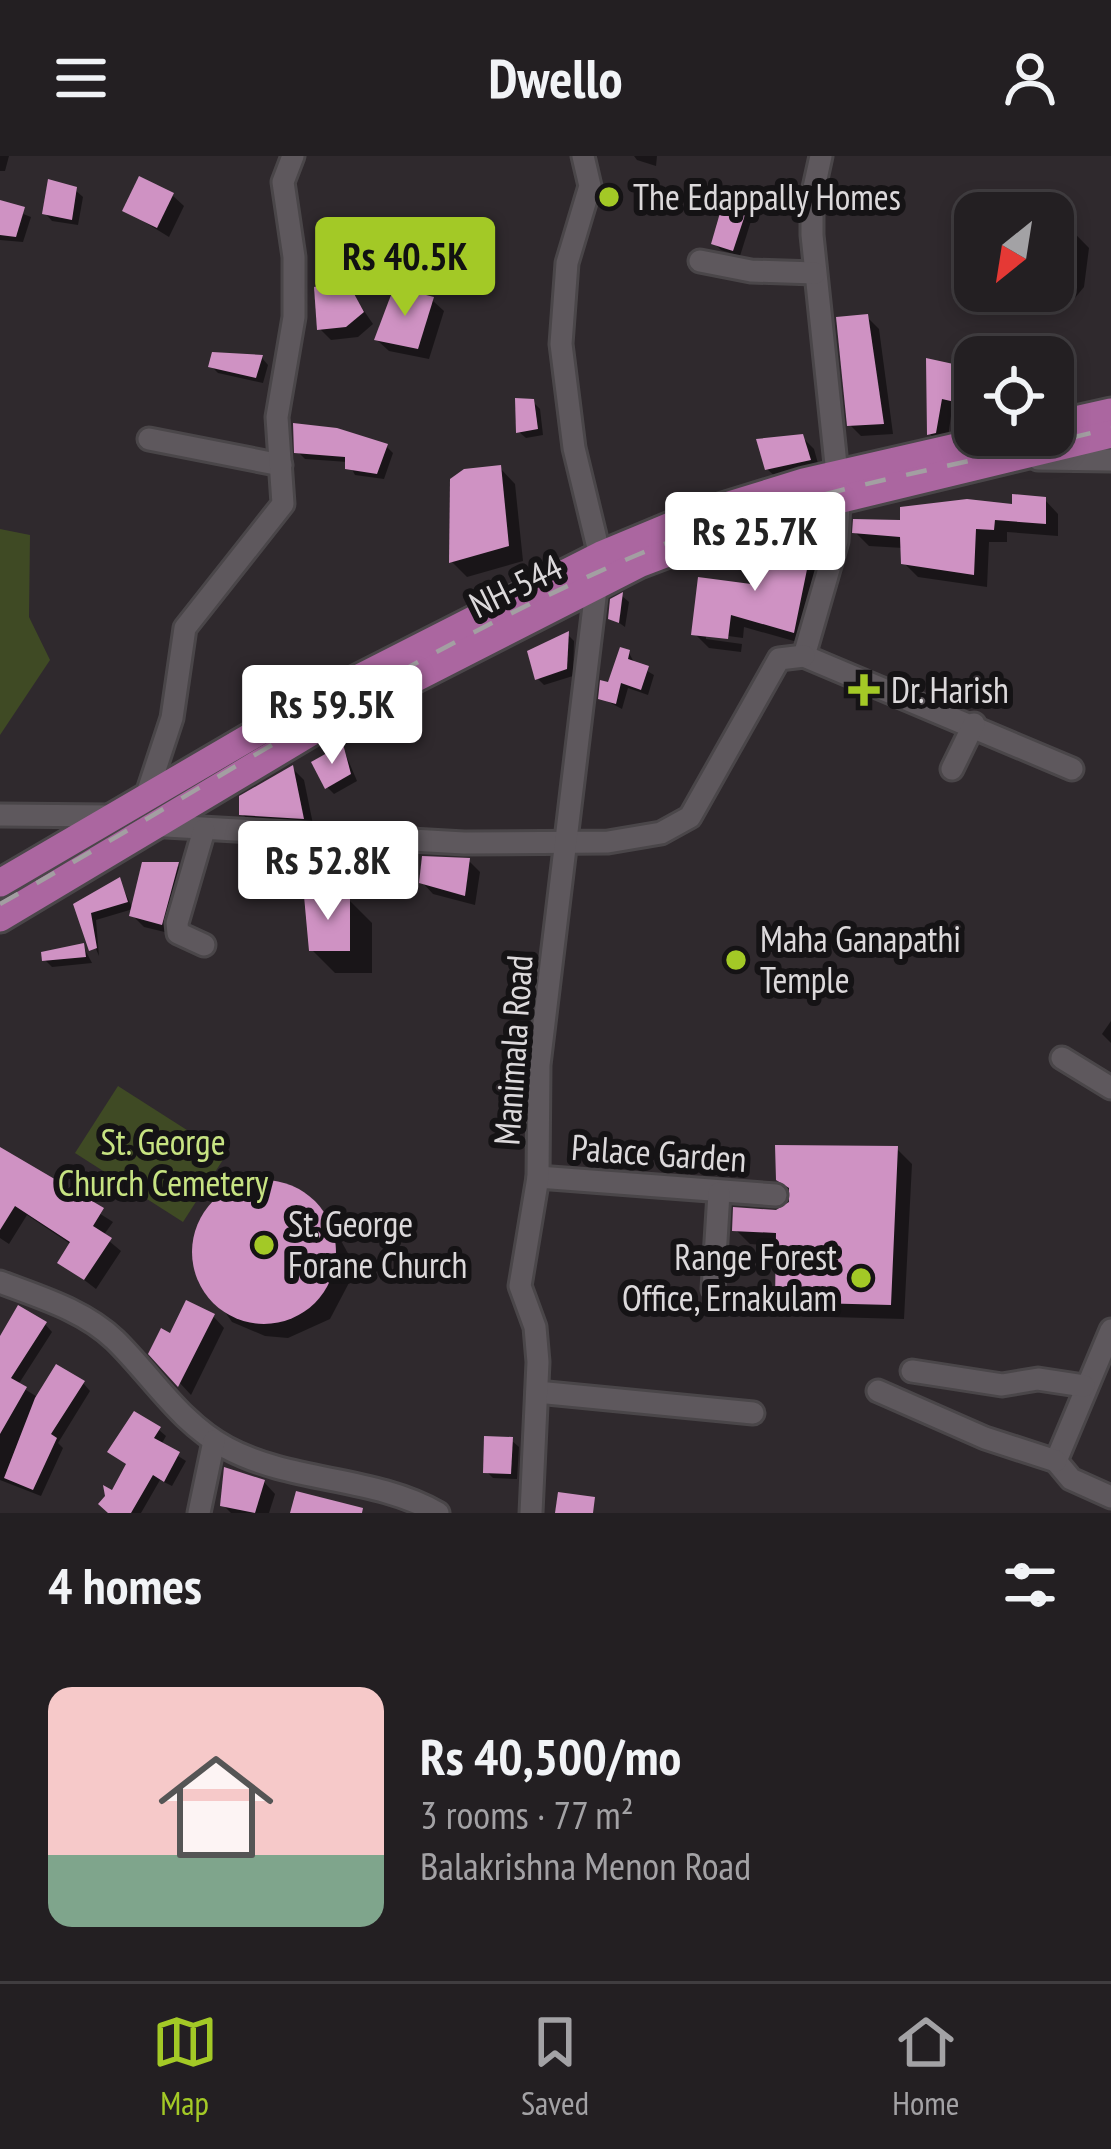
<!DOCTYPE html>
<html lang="en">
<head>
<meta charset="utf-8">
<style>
	:root { --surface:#231f22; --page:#2b272a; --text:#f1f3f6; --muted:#a3a2a5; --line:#403d40; --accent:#a3c926 }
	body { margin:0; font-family:"PT Sans Narrow",sans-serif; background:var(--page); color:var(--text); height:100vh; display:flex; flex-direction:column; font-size:45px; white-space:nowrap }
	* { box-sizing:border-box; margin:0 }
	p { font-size:39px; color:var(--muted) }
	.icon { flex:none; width:66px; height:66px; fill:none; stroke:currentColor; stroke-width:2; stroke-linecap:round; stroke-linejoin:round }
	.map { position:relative; height:1357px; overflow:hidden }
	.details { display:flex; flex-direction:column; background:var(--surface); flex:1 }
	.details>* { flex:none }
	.needle { width:78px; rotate:210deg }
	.tools { position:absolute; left:954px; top:36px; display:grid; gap:24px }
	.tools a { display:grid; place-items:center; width:120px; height:120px; border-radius:24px; background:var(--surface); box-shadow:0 6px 18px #0003,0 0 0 3px var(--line); font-size:60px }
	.price { position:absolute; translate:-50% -102px; padding:0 27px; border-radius:12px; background:#fff; color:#222; font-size:39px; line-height:78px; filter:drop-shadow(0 3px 6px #0008) }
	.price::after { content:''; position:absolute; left:50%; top:72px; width:36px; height:27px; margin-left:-18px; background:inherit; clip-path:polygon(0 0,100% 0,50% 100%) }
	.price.active { background:var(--accent); color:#111 }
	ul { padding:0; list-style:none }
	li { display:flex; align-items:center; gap:36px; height:300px; padding:0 48px }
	li span { display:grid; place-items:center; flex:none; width:336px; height:240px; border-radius:24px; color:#555 }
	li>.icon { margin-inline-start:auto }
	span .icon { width:144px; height:144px; fill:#fffc; stroke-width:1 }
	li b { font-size:51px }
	h2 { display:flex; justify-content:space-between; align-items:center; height:144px; padding:0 48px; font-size:51px }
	header { display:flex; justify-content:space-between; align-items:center; height:156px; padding:0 48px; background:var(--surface); font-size:54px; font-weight:700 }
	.menu { display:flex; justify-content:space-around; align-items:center; height:168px; border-top:3px solid var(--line); background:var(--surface); font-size:33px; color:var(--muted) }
	.menu a { display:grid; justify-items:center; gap:6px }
	.menu .active { color:var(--accent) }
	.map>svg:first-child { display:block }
</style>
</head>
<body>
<header><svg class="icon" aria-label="menu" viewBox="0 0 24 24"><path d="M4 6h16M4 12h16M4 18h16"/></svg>Dwello<svg class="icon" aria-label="person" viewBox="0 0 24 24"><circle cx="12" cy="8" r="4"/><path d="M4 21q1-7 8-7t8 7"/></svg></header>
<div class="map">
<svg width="1111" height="1357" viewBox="0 0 1111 1357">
	<rect width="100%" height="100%" fill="#2f292d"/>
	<g fill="#3f4a24">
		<polygon points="0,373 30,379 29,461 50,504 0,579"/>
		<polygon points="118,930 226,999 183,1066 75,997"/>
	</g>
	<g fill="#0007">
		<polygon points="0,0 9,0 5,15 0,15"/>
		<polygon points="634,0 657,0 656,10 637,4"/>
		<polygon points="75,34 83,41 78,69 52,65 45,57"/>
		<polygon points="172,39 184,50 169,81 125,54"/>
		<polygon points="1042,44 1089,92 1084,131 1065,154 1001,152 984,135 1053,135 1053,57 975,57 975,125 960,59"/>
		<polygon points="0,49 31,61 23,86 0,84"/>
		<polygon points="744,58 751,65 740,100 721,94 714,87"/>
		<polygon points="345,127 373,168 358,181 331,184 320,173"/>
		<polygon points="432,144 444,155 429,203 389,195 377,184"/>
		<polygon points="867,161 879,173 893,278 861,280 850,269"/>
		<polygon points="262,202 268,209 263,227 218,217 211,210"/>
		<polygon points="929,206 956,212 968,223 965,255 952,253 947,288 941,289 930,278"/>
		<polygon points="533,246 540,253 543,279 526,282 519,276"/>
		<polygon points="802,281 814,293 820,315 779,324 767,313"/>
		<polygon points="386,290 393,297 384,323 355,319 348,306 305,303 297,295"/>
		<polygon points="500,312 515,328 523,405 467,421 452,406"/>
		<polygon points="1045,344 1058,358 1058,380 1007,376 1007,386 989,386 987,431 918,421 904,407 903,392 869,390 855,376"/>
		<polygon points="812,387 826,401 808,489 744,471 743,482 706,477 706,483 742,488 741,496 709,492 694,477"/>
		<polygon points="622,440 629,446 625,471 611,461"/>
		<polygon points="568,479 574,485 573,520 544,529 537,522"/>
		<polygon points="629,497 635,508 654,519 648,539 628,532 622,553 601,542"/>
		<polygon points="343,592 357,625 334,638 327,631"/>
		<polygon points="293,613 304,624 314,673 254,669 242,658"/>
		<polygon points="469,705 480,716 475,749 433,738 422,726"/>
		<polygon points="178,710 189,721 173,778 144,771 132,759"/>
		<polygon points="119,724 133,753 96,764 99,800 77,749"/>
		<polygon points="349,744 372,767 372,817 335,817 312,794"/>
		<polygon points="83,790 92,807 52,811 45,804"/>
		<polygon points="1111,865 1111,887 1102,878"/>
		<polygon points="897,993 912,1008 904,1163 793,1160 778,1145 778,1090 750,1088 735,1073 792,1048 792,1036 779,1023"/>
		<polygon points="0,994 113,1066 103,1080 121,1095 96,1133 61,1106 72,1089 27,1059 9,1088 0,1082"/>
		<polygon points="259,1026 292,1032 311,1045 328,1061 350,1101 351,1123 330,1163 288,1182 265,1180 232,1166 199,1118 195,1096 210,1052 227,1037"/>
		<polygon points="213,1160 224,1172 191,1239 152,1197"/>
		<polygon points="45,1168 52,1176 18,1229 39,1242 83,1227 90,1235 58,1287 63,1292 41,1340 0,1324 0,1184"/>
		<polygon points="159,1274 166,1280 161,1289 186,1305 172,1330 160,1324 141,1357 108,1357 128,1309 111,1296"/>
		<polygon points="511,1284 519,1291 517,1323 493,1322 486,1315"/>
		<polygon points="264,1326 275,1338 269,1357 231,1357 223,1349"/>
	</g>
	<g fill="#cf92c3">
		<polygon points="139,20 174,37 157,72 122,55"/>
		<polygon points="48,23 77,31 72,64 42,58"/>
		<polygon points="979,37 1043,41 1067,66 1062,110 1053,110 1053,57 975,57 975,130 952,101 957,57"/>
		<polygon points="0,44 25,51 16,81 0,79"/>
		<polygon points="722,50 746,56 733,95 711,88"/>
		<polygon points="346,123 364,156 346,171 317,174 314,131"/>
		<polygon points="394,131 434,141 418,193 374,184"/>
		<polygon points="868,158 884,268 847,270 836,161"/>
		<polygon points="212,196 263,199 256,222 208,211"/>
		<polygon points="926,202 958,209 955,246 942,243 936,277 927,279"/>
		<polygon points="515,242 534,243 538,273 516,277"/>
		<polygon points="293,267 337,272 388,288 377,318 345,313 345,301 294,297"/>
		<polygon points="803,278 811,304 765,314 756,283"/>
		<polygon points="501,309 509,390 449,407 450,323 464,313"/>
		<polygon points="1012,338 1046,341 1046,368 995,364 994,374 976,373 974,419 901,408 900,381 852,377 853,363 900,364 900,351 967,343 1012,348"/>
		<polygon points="813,384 794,477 731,459 728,483 691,479 698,421 751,428 756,399"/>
		<polygon points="623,436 619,467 608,463 610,443"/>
		<polygon points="569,475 567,513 535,524 527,495"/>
		<polygon points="620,491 630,494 628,503 649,510 641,534 621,527 616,548 598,543 600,524 608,526"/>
		<polygon points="343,588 351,618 325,633 311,606"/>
		<polygon points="293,609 304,663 239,659 239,640"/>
		<polygon points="422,700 470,702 465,740 419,727"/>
		<polygon points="142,706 179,706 162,769 129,760"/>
		<polygon points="120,721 128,746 91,757 97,792 89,795 73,748"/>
		<polygon points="304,740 350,741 350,795 309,795"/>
		<polygon points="84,787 86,801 42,805 41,796"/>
		<polygon points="775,989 898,990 891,1149 775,1146 776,1077 732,1075 733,1051 776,1054 789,1046 789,1032 776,1024"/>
		<polygon points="0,991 104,1052 93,1070 112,1082 84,1124 57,1107 70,1086 15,1050 0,1074"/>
		<circle cx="264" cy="1096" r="72"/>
		<polygon points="186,1144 215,1158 178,1231 148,1198 161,1172 170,1177"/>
		<polygon points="18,1149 47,1166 11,1222 27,1231 0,1278 0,1180"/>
		<polygon points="56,1208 85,1225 51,1278 57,1282 33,1334 4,1322 35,1242"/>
		<polygon points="134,1255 161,1271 154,1282 180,1296 164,1326 153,1319 131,1357 108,1357 98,1348 105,1340 103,1329 112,1334 126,1308 107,1296"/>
		<polygon points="484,1280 513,1281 511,1318 483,1317"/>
		<polygon points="224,1311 265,1324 255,1357 220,1350"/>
		<polygon points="296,1335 363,1352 362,1357 290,1357"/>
		<polygon points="558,1336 595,1341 593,1357 555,1357"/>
	</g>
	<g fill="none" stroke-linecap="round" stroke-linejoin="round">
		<g stroke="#4a4649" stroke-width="27">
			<g id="minor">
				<polyline points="821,0 812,41 812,79 837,318"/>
				<polyline points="700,105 751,115 815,117"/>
				<polyline points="149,283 281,309"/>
				<polyline points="1038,303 1111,304"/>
				<polyline points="839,347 837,385 804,500 1072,613"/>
				<polyline points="952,613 974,568"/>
				<polyline points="146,641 172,562 185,472 283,348 277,261 294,161 294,101 283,26 293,0"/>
				<polyline points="0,659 111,660"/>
				<polyline points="149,669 464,687 608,686 661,677 690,661 779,503 804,500"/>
				<polyline points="204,674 177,767 178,777 204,789"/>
				<polyline points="1062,902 1111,932"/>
				<polyline points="538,1021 776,1039"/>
				<path d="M0,1126C39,1141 84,1154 115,1184C152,1220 180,1267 227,1292C292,1327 374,1320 438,1357"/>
				<polyline points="713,1133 719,1037"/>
				<polyline points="1111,1174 1056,1305 1071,1323 1111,1341"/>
				<polyline points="912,1215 1002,1229 1038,1223 1084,1230"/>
				<polyline points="878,1235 985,1282 1056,1305"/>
				<polyline points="537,1236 753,1257"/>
				<polyline points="199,1357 214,1285"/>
				<polyline points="531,1357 538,1206 535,1171 520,1130 538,1021 539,909 600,400 574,292 561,188 567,107 590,30 583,0"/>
			</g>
		</g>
		<g stroke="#4a4649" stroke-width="33">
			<g id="major">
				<polyline points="1053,269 1111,256"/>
				<polyline points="0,727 296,554 601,399 697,359 804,326 1009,279"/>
				<polyline points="0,762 318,572 639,408 755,364 1111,278"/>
			</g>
		</g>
		<use href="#minor" stroke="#5e585d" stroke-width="21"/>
		<use href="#major" stroke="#ab66a0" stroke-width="27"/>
		<path stroke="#a39fa2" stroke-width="4.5" stroke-dasharray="21 21" stroke-linecap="butt" d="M0,748C210,630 415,493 637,399C787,336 954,312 1111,272"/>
	</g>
	<g fill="#a3c926" stroke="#151315" stroke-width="4.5">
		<circle cx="609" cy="41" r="12"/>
		<path d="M858 516h12v12h12v12h-12v12h-12v-12h-12v-12h12z"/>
		<circle cx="736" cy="804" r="12"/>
		<circle cx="264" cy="1089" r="12"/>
		<circle cx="861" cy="1122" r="12"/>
	</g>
	<g text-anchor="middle" stroke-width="12" stroke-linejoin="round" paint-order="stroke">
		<g font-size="36" fill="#dcd9db" stroke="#151315" text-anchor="start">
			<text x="633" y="54">The Edappally Homes</text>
			<text x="891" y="547">Dr. Harish</text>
			<text x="760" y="796">Maha Ganapathi<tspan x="760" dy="41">Temple</tspan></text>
			<text x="288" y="1081">St. George<tspan x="288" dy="41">Forane Church</tspan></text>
			<text x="837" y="1114" text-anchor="end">Range Forest<tspan x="837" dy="41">Office, Ernakulam</tspan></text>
		</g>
		<g font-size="36" fill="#dcd9db" stroke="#151315">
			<text transform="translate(516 430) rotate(-26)" y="13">NH-544</text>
			<text transform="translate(513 894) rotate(-86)" y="13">Manimala Road</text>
			<text transform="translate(659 997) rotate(4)" y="13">Palace Garden</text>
		</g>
		<g font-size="36" fill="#c7e382" stroke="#151315">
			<text x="163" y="999">St. George<tspan x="163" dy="41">Church Cemetery</tspan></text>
		</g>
	</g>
</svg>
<div class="tools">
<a><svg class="needle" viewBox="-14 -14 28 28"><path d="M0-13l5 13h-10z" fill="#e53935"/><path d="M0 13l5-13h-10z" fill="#a3a2a5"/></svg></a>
<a><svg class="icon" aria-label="locate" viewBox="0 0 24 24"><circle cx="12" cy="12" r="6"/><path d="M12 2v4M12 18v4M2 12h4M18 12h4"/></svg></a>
</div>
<b class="price active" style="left:405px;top:163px">Rs 40.5K</b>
<b class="price" style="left:755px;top:438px">Rs 25.7K</b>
<b class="price" style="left:332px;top:611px">Rs 59.5K</b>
<b class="price" style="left:328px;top:767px">Rs 52.8K</b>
</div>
<section class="details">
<h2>4 homes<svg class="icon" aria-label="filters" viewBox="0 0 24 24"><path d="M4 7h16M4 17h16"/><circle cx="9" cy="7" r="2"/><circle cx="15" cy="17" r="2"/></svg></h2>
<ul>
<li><span style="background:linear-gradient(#f6c9c9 70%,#7fa58c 0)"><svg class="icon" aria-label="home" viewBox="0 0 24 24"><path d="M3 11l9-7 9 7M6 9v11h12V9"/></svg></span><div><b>Rs 40,500/mo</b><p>3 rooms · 77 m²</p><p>Balakrishna Menon Road</p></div></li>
</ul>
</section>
<nav class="menu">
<a class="active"><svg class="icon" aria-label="map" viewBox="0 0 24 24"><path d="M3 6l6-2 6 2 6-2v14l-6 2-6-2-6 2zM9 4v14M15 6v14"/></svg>Map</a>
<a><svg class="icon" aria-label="saved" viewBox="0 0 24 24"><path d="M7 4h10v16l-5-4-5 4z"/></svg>Saved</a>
<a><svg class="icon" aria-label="home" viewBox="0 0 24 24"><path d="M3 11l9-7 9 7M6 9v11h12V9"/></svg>Home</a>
</nav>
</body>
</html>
